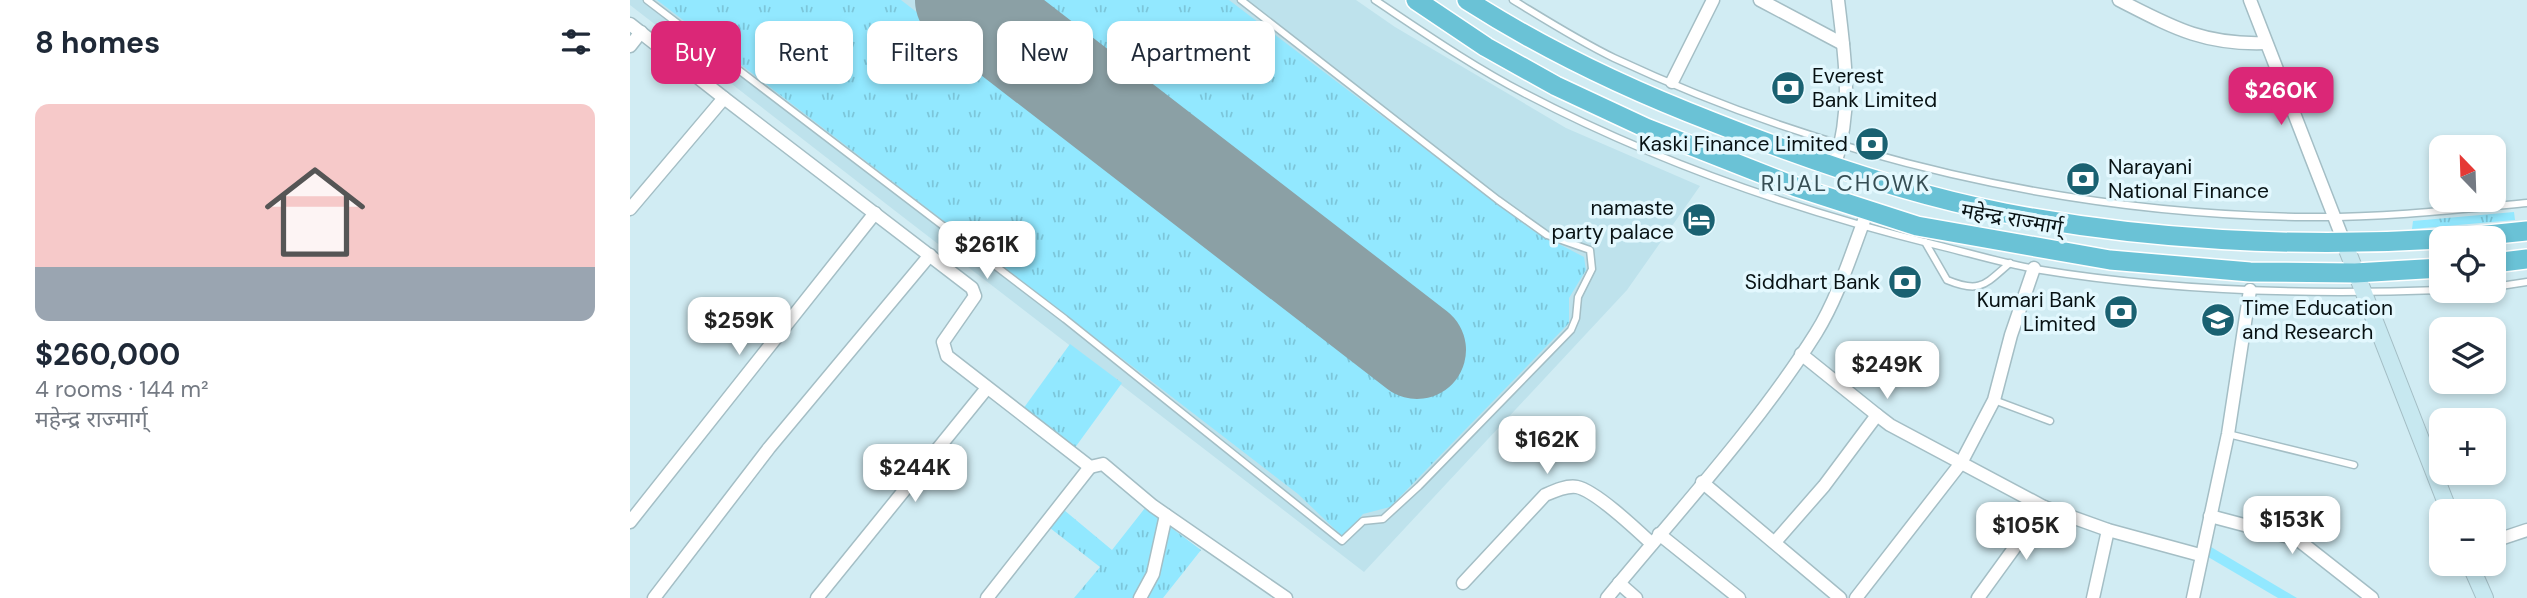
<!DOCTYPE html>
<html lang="en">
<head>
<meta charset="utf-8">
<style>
	:root { --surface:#fff; --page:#f2f2f3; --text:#1f2937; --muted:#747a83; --line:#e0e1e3; --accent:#db2777 }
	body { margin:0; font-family:"DM Sans","Noto Sans Devanagari",sans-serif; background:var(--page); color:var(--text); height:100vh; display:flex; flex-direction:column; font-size:26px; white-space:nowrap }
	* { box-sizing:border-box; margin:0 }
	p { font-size:23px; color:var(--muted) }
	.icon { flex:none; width:38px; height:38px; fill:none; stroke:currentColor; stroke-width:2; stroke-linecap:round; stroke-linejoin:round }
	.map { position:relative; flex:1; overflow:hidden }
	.sheet { display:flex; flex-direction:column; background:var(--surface); width:630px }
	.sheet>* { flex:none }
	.banner { position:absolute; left:21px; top:21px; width:665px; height:63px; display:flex; gap:14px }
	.needle { width:46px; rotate:337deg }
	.controls { position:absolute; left:1799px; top:135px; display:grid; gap:14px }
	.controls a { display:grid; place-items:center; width:77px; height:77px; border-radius:14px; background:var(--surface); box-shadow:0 4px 10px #0003; font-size:35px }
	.price { position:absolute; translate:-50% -60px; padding:0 16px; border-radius:14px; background:#fff; color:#222; font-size:23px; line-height:46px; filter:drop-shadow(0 2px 4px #0008) }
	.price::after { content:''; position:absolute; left:50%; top:42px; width:21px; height:16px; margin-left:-10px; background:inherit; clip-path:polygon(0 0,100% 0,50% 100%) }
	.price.active { background:var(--accent); color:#fff }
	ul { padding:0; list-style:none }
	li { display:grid; align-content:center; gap:14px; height:371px; padding:0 35px }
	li+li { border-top:2px solid var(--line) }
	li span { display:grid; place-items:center; height:217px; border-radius:14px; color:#555 }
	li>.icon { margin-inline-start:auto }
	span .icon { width:126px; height:126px; fill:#fffc; stroke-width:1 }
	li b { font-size:30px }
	h2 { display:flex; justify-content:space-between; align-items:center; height:84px; padding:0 35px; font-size:30px }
	.chip { padding:0 24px; border-radius:14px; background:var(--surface); box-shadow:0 4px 10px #0003; font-size:24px; line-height:63px }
	.chip.active { background:var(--accent); color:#fff }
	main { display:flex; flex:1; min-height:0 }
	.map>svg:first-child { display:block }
</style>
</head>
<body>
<main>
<section class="sheet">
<h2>8 homes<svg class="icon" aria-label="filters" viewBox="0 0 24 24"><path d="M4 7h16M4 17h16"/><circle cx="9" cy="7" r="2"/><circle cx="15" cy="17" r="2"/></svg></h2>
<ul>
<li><span style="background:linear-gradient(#f6c9c9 75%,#9aa5b1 0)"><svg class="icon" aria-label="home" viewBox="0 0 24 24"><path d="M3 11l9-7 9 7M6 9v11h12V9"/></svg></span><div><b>$260,000</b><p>4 rooms · 144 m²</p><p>महेन्द्र राज्मार्ग्</p></div></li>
</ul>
</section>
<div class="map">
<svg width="1897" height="598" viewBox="0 0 1897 598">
	<defs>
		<pattern id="grass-tufts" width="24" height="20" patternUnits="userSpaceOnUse" patternTransform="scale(1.75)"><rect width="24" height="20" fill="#92e8ff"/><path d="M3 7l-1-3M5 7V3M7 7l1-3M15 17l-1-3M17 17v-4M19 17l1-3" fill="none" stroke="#7cc6da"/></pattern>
	</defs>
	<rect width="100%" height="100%" fill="#d1ecf3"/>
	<polygon fill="#bee2ec" points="0,0 726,0 765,27 936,128 1070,186 997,290 734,572 264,210 0,5"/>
	<g fill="url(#grass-tufts)">
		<polygon points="27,0 271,0 772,385 809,334 376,0 599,0 902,230 954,257 956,270 939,298 939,323 760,507 733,514 713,537 668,494"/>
		<polygon points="1884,212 1885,220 1782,229 1783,221"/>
		<polygon points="440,344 492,383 444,449 393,409"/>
		<polygon points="515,508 571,550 533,598 444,598 470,567 420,528 434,510 482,550"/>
	</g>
	<polygon fill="#92e8ff" points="1576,544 1667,598 1648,598 1573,554"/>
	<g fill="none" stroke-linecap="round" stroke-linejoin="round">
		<polyline stroke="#8ba0a5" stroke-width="98" points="334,0 787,350"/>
		<g stroke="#a4bec5" stroke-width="9">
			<g id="service">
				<polyline points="17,0 435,319 712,541 733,521 753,519 789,486 941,330 946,318 948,297 962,269 960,250 917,235 868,200 611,0"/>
				<path d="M745,0C793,32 842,66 894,93C1024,161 1164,210 1306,245C1339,253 1372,263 1405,269C1537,291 1679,295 1811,290"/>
				<path d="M883,0C916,20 949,41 984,58C1198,158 1438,214 1675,217C1749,218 1824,210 1897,203"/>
				<path d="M1295,242L1317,280C1351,294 1355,284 1380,263"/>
				<polyline points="1864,287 1897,282"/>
				<polyline points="1364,400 1420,421"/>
				<polyline points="1598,434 1724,465"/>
			</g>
		</g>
		<g stroke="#a4bec5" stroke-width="15">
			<g id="minor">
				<polyline points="1130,0 1213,44"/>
				<path d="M1489,0C1542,27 1573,45 1635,43"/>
				<polyline points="1620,0 1714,242"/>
				<polyline points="0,24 94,98"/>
				<polyline points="0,46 11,32"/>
				<polyline points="1042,82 1083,0"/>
				<path d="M1205,165C1223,106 1215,60 1208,0"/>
				<polyline points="0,209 94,98 342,288 345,296 313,342 317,356 460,467 473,464 523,506 656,598"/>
				<polyline points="1171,354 1247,415"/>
				<polyline points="1072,482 1210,598"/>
				<polyline points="1580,516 1667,539 1742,598"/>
				<polyline points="0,522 245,213"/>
				<polyline points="1029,534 1109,598"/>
				<polyline points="1864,541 1897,530"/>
				<polyline points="1145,542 1194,486 1247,415 1260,425 1414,507 1478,530 1570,555"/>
				<path d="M833,583L915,495C924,491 937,485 947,487C966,491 1007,530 1022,544"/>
				<polyline points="989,583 1006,598"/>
				<polyline points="24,598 139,448 300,255"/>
				<polyline points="187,598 357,388"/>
				<polyline points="357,598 460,467"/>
				<polyline points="510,598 523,574 536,515"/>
				<path d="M977,598C1046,514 1129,424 1186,333C1209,296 1222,251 1238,210"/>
				<polyline points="1226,598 1331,463 1364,400 1381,335 1404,268"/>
				<polyline points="1348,598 1414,507"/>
				<polyline points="1463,598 1478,530"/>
				<polyline points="1563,598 1598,434 1620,290"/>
			</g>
		</g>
		<g stroke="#a4bec5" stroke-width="18">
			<g id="secondary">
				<polyline points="1714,242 1819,511"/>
				<polyline points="1840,564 1855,598"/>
			</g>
		</g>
		<g stroke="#fff" stroke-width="22">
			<g id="trunk">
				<polyline points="786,0 856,47 926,86 1016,128 1166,187 1287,226 1480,260 1620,272 1725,273 1811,268"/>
				<path d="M837,0C915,50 997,89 1083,122C1176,159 1276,194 1375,213C1516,240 1667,248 1811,239"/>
				<polyline points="1828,238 1897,231"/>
				<polyline points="1864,263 1897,259"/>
			</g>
		</g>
		<use href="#service" stroke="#fff" stroke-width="6"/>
		<use href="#minor" stroke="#fff" stroke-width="12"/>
		<use href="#secondary" stroke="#c7e8f0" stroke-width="16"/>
		<use href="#trunk" stroke="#6ac2d6" stroke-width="19"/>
	</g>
	<defs>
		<g id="bank-disc" transform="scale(1.75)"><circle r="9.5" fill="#1a6171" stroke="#e3f8fe"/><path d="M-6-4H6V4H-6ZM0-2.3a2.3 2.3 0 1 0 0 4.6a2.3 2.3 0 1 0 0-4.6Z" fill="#fff"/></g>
		<g id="hotel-disc" transform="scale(1.75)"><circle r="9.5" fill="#1a6171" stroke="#e3f8fe"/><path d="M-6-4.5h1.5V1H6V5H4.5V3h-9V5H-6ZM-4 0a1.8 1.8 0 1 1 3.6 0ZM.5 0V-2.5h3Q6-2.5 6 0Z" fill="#fff"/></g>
		<g id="university-disc" transform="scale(1.75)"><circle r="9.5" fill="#1a6171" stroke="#e3f8fe"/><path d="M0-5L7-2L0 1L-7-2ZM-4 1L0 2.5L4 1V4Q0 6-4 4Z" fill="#fff"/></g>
	</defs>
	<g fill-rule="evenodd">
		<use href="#bank-disc" x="1158" y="88"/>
		<use href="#bank-disc" x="1242" y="144"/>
		<use href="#bank-disc" x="1453" y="179"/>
		<use href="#hotel-disc" x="1069" y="220"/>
		<use href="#bank-disc" x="1275" y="282"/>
		<use href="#bank-disc" x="1491" y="312"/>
		<use href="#university-disc" x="1588" y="320"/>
	</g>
	<g text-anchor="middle" stroke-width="7" stroke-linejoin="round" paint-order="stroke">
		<g font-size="21" fill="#081214" stroke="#e3f8fe" text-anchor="end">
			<text x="1182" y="83" text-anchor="start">Everest<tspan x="1182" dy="24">Bank Limited</tspan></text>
			<text x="1218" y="151">Kaski Finance Limited</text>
			<text x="1478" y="174" text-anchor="start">Narayani<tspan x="1478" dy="24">National Finance</tspan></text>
			<text x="1044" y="215">namaste<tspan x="1044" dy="24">party palace</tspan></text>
			<text x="1250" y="289">Siddhart Bank</text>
			<text x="1466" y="307">Kumari Bank<tspan x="1466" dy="24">Limited</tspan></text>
			<text x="1612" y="315" text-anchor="start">Time Education<tspan x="1612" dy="24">and Research</tspan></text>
		</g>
		<g font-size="21" fill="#081214" stroke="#e3f8fe">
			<text transform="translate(1382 219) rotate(10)" y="7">महेन्द्र राज्मार्ग्</text>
		</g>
		<g font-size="23" letter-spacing="2" fill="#374e54" stroke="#e3f8fe">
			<text x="1216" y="191">RIJAL CHOWK</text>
		</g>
	</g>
</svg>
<div class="controls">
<a><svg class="needle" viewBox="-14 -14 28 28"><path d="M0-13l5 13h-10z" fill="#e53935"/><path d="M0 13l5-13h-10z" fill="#747a83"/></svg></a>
<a><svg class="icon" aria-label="locate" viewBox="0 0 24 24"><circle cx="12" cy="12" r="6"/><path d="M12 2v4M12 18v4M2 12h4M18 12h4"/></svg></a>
<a><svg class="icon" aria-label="layers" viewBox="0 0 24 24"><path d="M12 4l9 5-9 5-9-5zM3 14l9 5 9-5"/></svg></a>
<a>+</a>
<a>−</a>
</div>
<b class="price active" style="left:1651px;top:127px">$260K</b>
<b class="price" style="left:357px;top:281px">$261K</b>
<b class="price" style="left:109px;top:357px">$259K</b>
<b class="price" style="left:1257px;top:401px">$249K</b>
<b class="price" style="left:917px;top:476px">$162K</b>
<b class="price" style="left:285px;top:504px">$244K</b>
<b class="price" style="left:1662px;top:556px">$153K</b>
<b class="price" style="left:1396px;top:562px">$105K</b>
<div class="banner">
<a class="chip active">Buy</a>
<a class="chip">Rent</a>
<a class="chip">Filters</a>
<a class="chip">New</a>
<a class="chip">Apartment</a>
</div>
</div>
</main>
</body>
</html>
